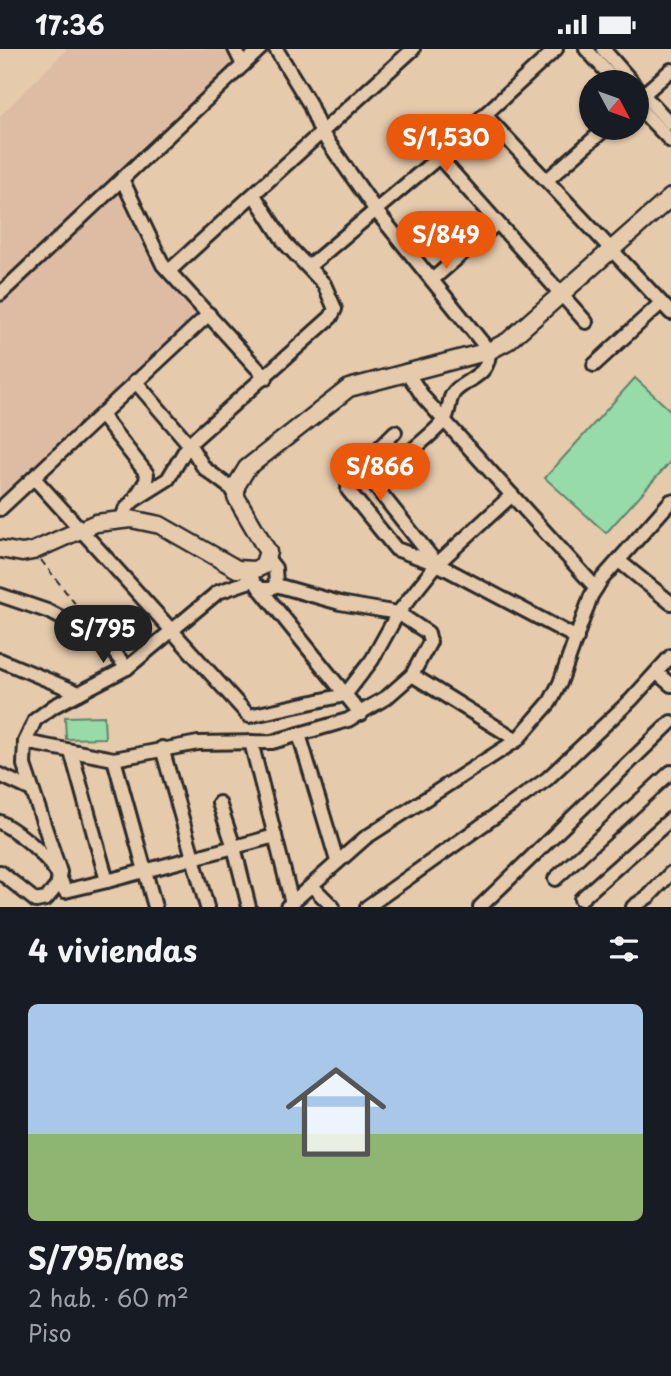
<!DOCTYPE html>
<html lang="es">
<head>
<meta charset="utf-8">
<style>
	:root { --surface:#171b24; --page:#20242c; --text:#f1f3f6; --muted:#9ea1a6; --line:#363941; --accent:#ea580c }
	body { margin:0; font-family:"Playpen Sans",sans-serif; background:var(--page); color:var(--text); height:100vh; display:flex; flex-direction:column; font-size:26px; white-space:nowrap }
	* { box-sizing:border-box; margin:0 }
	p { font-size:23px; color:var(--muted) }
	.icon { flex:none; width:38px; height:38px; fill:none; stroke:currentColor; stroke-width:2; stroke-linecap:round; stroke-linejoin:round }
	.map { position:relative; height:858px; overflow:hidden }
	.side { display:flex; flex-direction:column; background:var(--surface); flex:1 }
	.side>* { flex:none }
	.needle { width:46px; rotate:131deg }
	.controls { position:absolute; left:579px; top:21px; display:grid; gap:14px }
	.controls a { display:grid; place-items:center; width:70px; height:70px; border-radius:50%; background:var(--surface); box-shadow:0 2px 5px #0004; font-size:35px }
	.price { position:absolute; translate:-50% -60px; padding:0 16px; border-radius:24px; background:var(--accent); color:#fff; font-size:23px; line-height:46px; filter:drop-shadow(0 2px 4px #0008) }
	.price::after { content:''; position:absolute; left:50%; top:42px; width:21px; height:16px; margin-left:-10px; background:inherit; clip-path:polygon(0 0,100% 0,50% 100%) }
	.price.active { background:#222; color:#fff }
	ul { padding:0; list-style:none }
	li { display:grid; align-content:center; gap:14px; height:371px; padding:0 28px }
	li+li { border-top:2px solid var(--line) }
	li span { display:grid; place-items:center; height:217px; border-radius:10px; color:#555 }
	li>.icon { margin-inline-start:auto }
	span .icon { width:126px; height:126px; fill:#fffc; stroke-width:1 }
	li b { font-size:30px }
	h2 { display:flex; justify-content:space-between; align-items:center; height:84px; padding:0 28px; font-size:30px }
	.status { display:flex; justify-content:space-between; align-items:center; height:49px; padding:0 35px; background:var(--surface); direction:ltr }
	.status svg { height:19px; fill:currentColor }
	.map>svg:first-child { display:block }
</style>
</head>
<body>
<div class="status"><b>17:36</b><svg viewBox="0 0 49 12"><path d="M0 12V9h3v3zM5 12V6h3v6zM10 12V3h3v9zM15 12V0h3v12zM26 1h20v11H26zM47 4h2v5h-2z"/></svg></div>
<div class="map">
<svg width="671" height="858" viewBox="0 0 671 858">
	<rect width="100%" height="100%" fill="#e5caac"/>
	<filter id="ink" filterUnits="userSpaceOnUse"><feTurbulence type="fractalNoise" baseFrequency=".0143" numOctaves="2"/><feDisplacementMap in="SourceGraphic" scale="14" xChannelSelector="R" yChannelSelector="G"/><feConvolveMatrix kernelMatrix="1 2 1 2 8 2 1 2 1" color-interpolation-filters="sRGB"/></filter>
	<g filter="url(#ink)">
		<polygon fill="#debca4" points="67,0 271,0 122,142 200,266 0,451 0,67"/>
		<g fill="#97dca8" stroke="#61846a" stroke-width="2">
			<polygon points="635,329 671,362 671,412 606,484 545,429"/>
			<polygon points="104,667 105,689 66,690 65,668"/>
		</g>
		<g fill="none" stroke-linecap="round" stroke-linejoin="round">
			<g stroke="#2b2b2b" stroke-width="18">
				<g id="minor">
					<polyline points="235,0 243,16"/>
					<path d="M276,0L309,54L321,83L377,163L489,302C489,326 472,327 456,341C447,349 451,362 444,371C436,384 392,417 378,429L375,437L437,515L577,589"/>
					<polyline points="586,0 616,33"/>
					<polyline points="603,0 632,33"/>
					<polyline points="637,39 671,75"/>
					<polyline points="637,51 671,21"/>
					<polyline points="637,57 671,92"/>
					<polyline points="486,67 671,264"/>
					<polyline points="439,108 586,273"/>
					<polyline points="122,130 163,216 266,329"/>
					<polyline points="547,131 606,79"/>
					<polyline points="308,218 439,108 556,0"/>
					<polyline points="169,222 413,0"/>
					<polyline points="432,231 496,175"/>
					<polyline points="0,245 260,0"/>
					<polyline points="594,316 661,254"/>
					<polyline points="406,322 424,349 596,539"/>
					<polyline points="135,332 189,395 204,419 236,443"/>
					<polyline points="101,366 147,425 146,432 134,451"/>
					<polyline points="395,383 349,429 348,441 396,500 437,515"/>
					<polyline points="34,429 249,667 345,646 372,611 398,564 437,515 512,446"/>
					<polyline points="0,460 209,265"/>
					<polyline points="122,470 125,461 133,452 168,430 189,395 331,268 335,260 324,235 285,194 254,146"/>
					<polyline points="267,509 275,519 276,536"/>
					<polyline points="619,512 671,554"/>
					<polyline points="258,537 361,665"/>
					<polyline points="0,546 50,563 104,591 127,619"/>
					<polyline points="0,611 79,644"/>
					<polyline points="657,624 671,636"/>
					<polyline points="412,626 517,691"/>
					<polyline points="299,685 337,812"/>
					<polyline points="25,693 114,710 198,694 272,693 348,671 387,648 412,626 430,593 428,584 398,564 340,554 276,536 270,540 260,540"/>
					<polyline points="251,693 292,854"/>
					<polyline points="162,699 207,858"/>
					<polyline points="71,702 107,832 275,787"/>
					<polyline points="114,710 155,858"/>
					<polyline points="0,726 32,741"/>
					<polyline points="219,754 234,798 249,858"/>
					<path d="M0,773C26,788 57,813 65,842L107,832"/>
					<polyline points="0,823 36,852 46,850 57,837 60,823 24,716 25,693 35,671 54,657 127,619 218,543 253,531"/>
					<polyline points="555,830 671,723"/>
					<polyline points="312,837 333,858"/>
					<polyline points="581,850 671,770"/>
					<polyline points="287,858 365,789 517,691 550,653 560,634 591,547 601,531 671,452"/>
					<polyline points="367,858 547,730 631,651 671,607"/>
					<polyline points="480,858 671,673"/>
					<polyline points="633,858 649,847 671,824"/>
				</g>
			</g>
			<g stroke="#2b2b2b" stroke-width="21">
				<polyline id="major" points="0,500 22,504 33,502 96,474 131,470 160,476 237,520 254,521 263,517 268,503 236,448 236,437 247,419 349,339 489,302 508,292 671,148"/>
			</g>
			<polyline stroke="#2b2b2b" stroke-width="2" stroke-dasharray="7 5" stroke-linecap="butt" points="41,511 87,570"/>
			<use href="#minor" stroke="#e5caac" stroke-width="12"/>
			<use href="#major" stroke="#e5caac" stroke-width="16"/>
		</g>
	</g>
</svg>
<div class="controls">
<a><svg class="needle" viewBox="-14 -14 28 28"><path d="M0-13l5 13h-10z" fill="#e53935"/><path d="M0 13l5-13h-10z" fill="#9ea1a6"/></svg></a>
</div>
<b class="price" style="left:446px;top:125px">S/1,530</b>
<b class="price" style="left:446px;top:222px">S/849</b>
<b class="price" style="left:380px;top:454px">S/866</b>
<b class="price active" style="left:103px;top:616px">S/795</b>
</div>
<section class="side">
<h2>4 viviendas<svg class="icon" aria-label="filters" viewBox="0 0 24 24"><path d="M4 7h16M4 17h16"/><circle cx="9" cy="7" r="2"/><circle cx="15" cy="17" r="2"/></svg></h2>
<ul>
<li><span style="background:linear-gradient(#a9c7e8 60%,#8fb573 0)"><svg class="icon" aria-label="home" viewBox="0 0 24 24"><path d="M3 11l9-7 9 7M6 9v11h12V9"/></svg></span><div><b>S/795/mes</b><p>2 hab. · 60 m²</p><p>Piso</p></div></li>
</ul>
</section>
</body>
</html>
